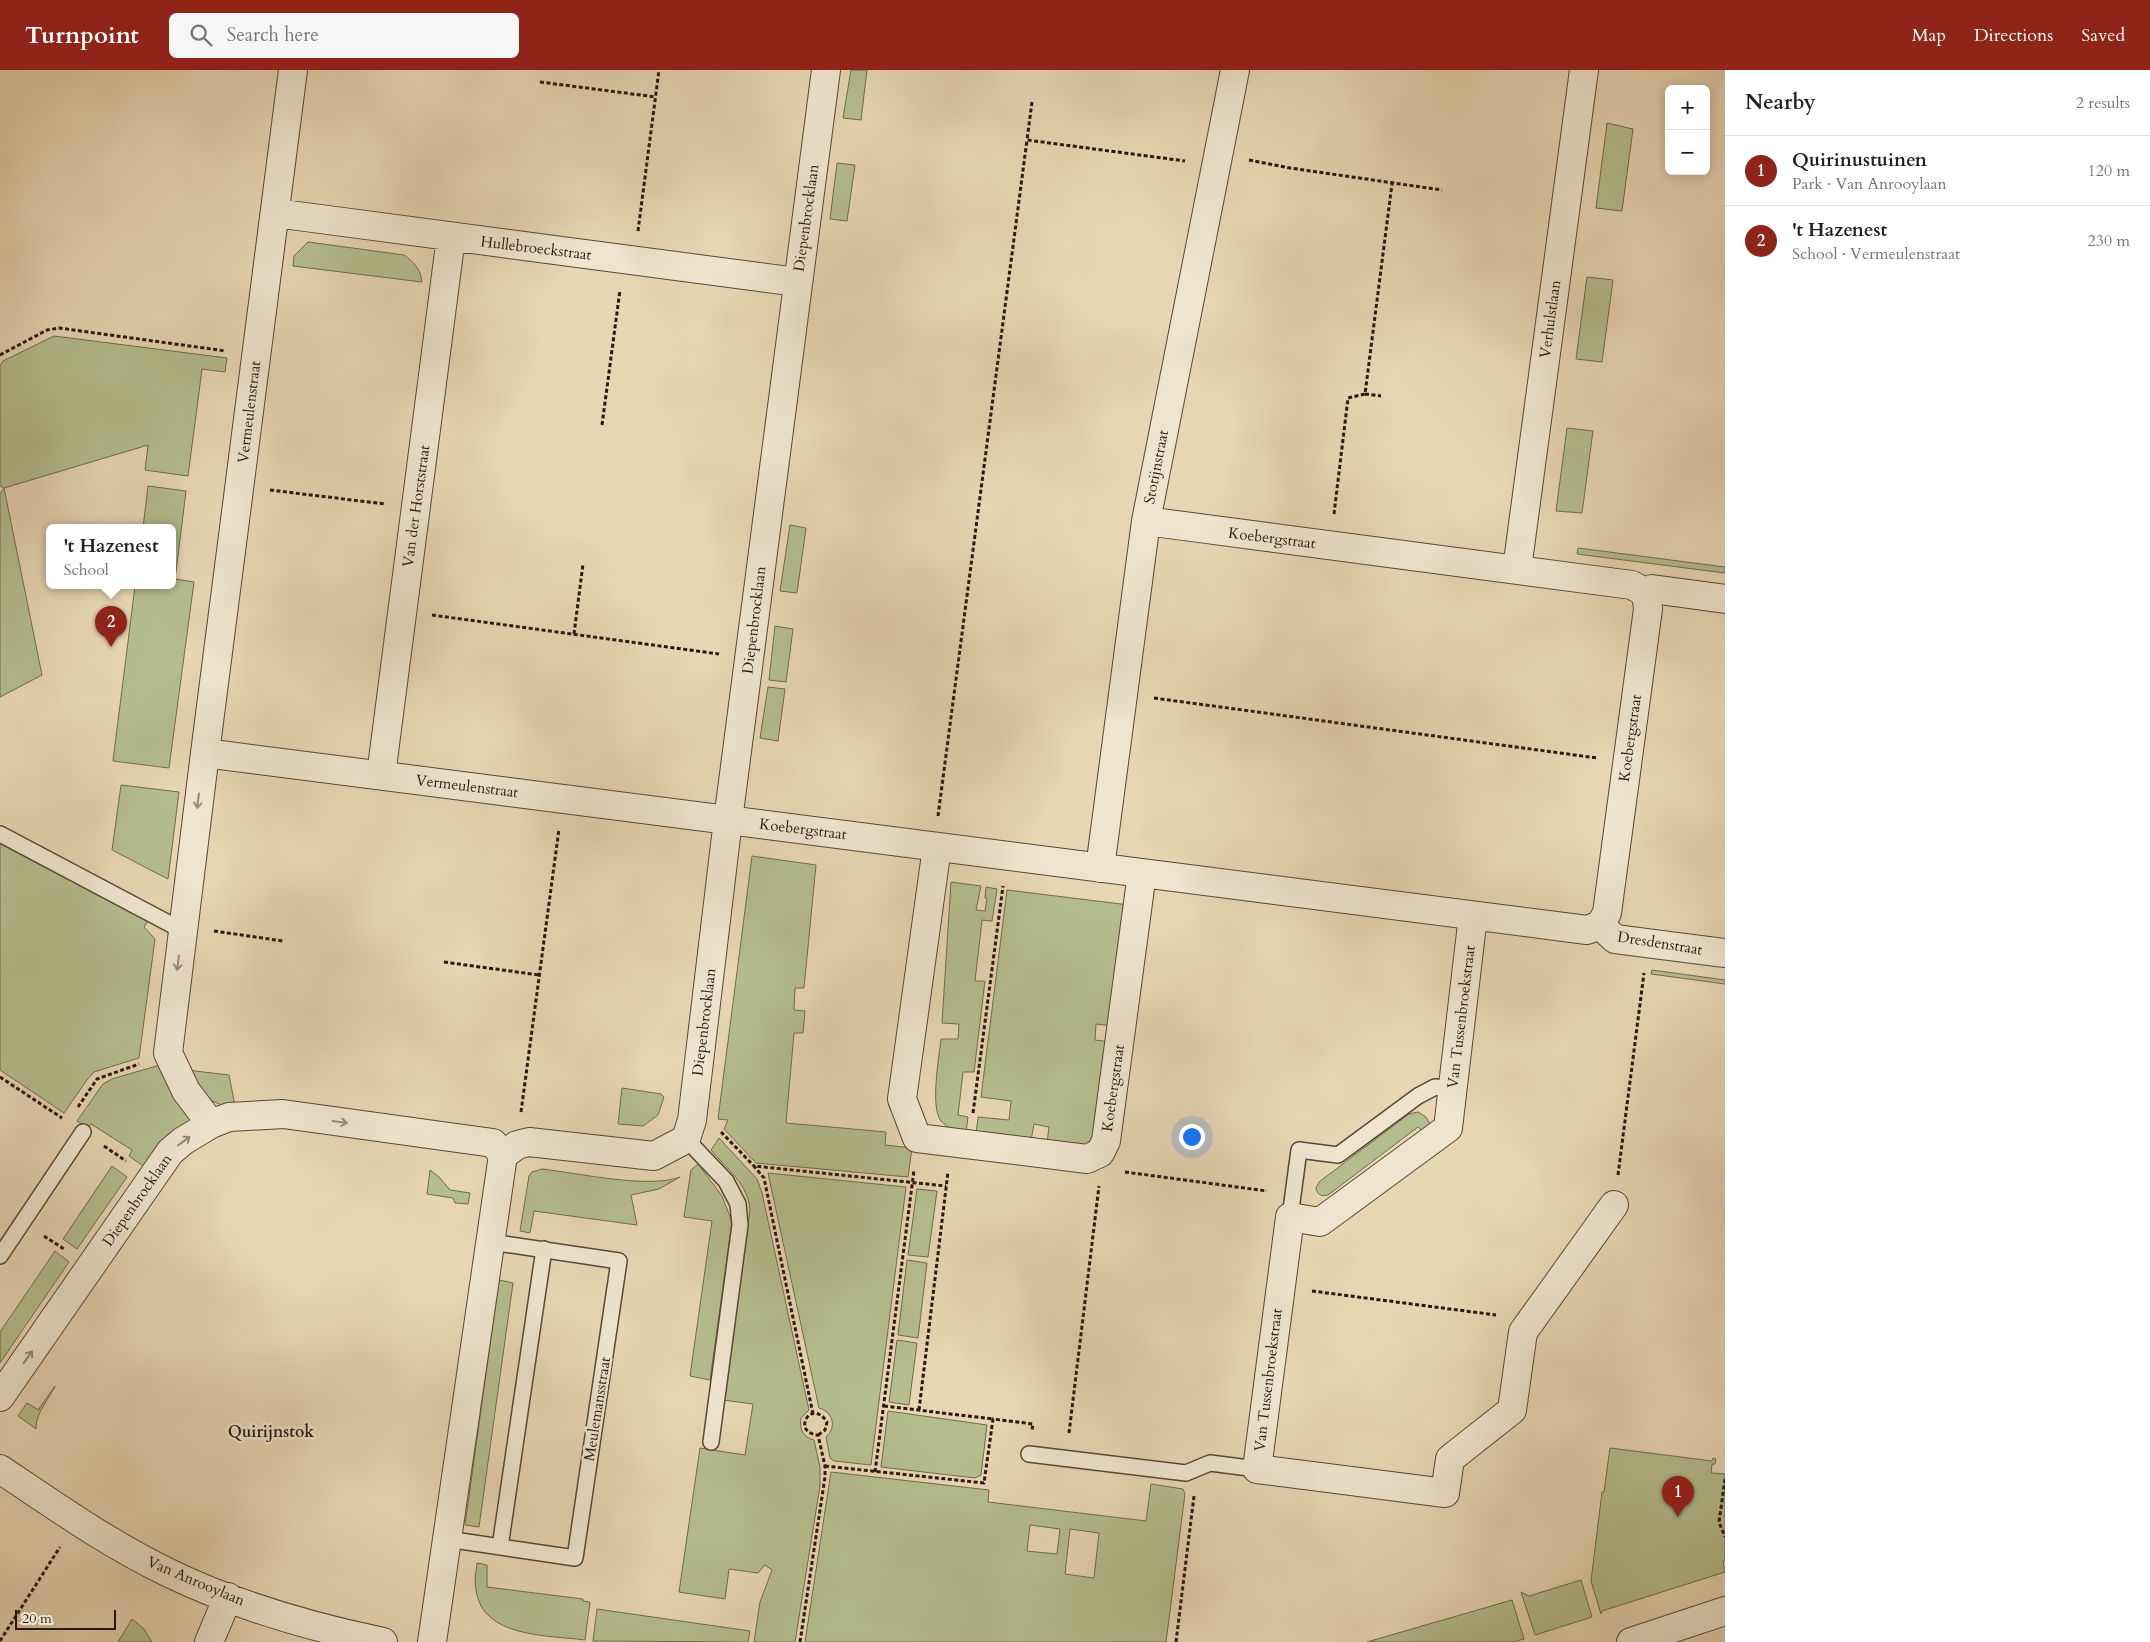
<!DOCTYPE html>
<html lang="en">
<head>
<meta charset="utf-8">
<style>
	:root { --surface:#fff; --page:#f6f6f6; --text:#202124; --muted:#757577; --line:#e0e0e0; --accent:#8f2418 }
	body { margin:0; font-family:Cardo,serif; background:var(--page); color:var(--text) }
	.controls { position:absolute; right:15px; top:15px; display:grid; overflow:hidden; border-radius:8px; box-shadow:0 2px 12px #0003 }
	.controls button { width:45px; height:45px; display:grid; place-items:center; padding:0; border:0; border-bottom:1px solid var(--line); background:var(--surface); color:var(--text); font:25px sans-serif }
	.scale { position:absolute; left:15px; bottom:12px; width:101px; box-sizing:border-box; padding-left:5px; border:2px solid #2b1710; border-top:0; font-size:14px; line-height:18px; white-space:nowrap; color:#2b1710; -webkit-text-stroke:4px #efe4ce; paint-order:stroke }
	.you { position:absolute; left:1191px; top:1066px; width:18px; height:18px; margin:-12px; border:4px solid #fff; border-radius:50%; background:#1a73e8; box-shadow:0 0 0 8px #1a73e833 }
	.badge { display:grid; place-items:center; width:32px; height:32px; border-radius:50%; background:var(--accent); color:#fff; font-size:16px; font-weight:700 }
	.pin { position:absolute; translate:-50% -41px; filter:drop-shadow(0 1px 2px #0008) }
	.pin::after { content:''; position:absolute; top:26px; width:18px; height:15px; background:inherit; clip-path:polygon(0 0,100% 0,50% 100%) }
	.popup { position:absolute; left:46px; top:454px; width:130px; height:65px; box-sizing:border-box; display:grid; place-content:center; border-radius:8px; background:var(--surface); filter:drop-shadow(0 1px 4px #0005); font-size:16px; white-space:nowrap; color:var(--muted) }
	.popup b { font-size:19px; color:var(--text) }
	.popup::after { content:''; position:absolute; left:50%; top:100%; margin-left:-10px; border:10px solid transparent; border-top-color:var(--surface) }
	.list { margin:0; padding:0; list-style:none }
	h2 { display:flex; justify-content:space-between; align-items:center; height:65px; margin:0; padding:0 20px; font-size:21px }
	h2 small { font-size:16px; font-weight:400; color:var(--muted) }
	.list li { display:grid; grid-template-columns:32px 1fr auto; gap:15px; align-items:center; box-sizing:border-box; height:70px; padding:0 20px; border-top:1px solid var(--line) }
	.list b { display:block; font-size:19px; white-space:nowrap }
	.list p { margin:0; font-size:16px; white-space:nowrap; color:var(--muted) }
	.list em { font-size:16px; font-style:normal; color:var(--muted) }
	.icon { flex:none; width:28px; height:28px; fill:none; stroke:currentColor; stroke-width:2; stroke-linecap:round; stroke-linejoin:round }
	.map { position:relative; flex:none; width:1725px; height:1572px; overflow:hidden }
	header { display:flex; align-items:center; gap:30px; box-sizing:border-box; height:70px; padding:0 25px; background:var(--accent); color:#fff }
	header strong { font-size:24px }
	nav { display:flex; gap:28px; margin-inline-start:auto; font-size:18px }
	.search { width:350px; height:45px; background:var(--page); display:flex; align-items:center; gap:12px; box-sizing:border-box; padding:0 18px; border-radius:8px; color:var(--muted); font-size:19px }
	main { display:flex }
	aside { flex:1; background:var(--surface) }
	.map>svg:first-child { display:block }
	.green { fill:#b4bd8e; stroke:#706a4f; fill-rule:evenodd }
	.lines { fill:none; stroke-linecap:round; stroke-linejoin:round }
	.lane-casing { stroke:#5a4639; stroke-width:18 }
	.street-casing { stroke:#5a4639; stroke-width:30 }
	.path { stroke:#2b1710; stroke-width:3; stroke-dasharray:4 2.5; stroke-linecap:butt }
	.lane { stroke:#efe4ce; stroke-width:15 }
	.street { stroke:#efe4ce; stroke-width:28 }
	.oneway { stroke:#978878 }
	.labels { text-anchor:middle; stroke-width:5; stroke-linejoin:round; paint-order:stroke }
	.street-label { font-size:15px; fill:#2b1710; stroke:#efe4ce }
	.neighbourhood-label { font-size:16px; font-weight:bold; fill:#2b1710; stroke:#efe4ce }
</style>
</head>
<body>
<header>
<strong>Turnpoint</strong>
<div class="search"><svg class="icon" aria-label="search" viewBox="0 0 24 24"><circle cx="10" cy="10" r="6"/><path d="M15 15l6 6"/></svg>Search here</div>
<nav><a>Map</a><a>Directions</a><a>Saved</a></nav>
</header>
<main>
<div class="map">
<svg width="1725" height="1572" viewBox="0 0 1725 1572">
	<rect width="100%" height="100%" fill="#e7d5b3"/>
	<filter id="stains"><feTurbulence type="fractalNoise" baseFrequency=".004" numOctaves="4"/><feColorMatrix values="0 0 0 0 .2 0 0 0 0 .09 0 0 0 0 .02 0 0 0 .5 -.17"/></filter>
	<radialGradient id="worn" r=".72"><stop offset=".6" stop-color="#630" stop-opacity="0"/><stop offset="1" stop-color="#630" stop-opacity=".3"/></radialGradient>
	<path class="green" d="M851 0H867L861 50 843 48Z
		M1607 53 1633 59 1622 141 1596 138Z
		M837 93 855 95 847 151 830 149Z
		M308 172 404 185C414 192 421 200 422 212L293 196 294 186Z
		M1587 207 1613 210 1602 292 1576 289Z
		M54 266 227 288 225 302 202 299 188 406 145 400 148 375 4 418 42 605 0 627V424L4 418 0 416V296L3 291Z
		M1567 358 1593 361 1582 443 1556 441Z
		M148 416 186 421 175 509 194 512 169 698 113 691 135 516H172V458H143Z
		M790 455 806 458 797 523 780 521Z
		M1578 478 1725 497V503L1577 484Z
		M775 556 793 559 786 612 769 610Z
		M768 617 785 619 778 671 760 668Z
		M121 715 179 722 168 809 112 780Z
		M0 772 149 850 144 857 155 869 139 988 94 1002 87 1010 64 1043 0 1000Z
		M752 786 816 795 804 918H795L794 940 805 941 803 963H794L786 1053 886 1062 885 1075 912 1078 908 1107 756 1093 724 1059 728 1050 718 1049Z
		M951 812 981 816 976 840 985 841 987 828H985L986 817 997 819 992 851 982 850 975 911H985L974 1002H963L958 1045 968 1047 966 1063C957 1061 948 1059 941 1051 930 1037 939 988 941 969H958L959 954 942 953Z
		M1007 820 1129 835 1113 956 1096 954 1095 970 1111 972C1108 994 1107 1064 1086 1074 1075 1079 1059 1074 1047 1073L1049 1057 1034 1054 1031 1071 976 1064 978 1047 1009 1050 1011 1031 981 1027Z
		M1652 900 1725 910V914L1651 904Z
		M160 995 196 1047 146 1098 129 1086 132 1080 91 1054 87 1058 77 1051 103 1014 112 1009Z
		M187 1000 229 1005 235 1036C206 1036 202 1021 187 1000Z
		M622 1018 661 1024 664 1027 658 1045 643 1056 618 1054Z
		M1418 1042 1426 1047 1431 1056 1423 1062 1418 1057 1328 1125C1322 1127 1317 1125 1316 1118L1319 1112 1409 1044Z
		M719 1068 757 1109 762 1123 809 1340 801 1348C799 1359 803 1367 814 1370L820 1397V1416L795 1572H754L760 1532 772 1500 765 1495 758 1503 729 1499 725 1529 679 1522 700 1378 745 1385 753 1334 723 1330 750 1140C749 1115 726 1098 711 1080Z
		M698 1094 722 1126 732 1152 710 1310 690 1306 712 1151 684 1147 691 1100Z
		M112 1096 127 1107 77 1179 63 1169Z
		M542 1099C578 1103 649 1119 680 1107L659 1119 631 1125 637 1155 534 1141 530 1163 520 1161 529 1106 532 1102Z
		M430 1100 440 1108 450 1120 470 1123 468 1134 455 1133 453 1128 427 1124Z
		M768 1103 906 1117 871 1395 834 1391 830 1388 826 1367C837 1357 833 1342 819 1338Z
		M917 1119 937 1121 928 1187 908 1185Z
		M55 1181 69 1192 0 1293V1262Z
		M907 1190 927 1193 918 1268 898 1265Z
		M499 1210 513 1213 479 1457 465 1455Z
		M897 1270 917 1273 909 1335 889 1332Z
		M55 1316C49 1330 36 1341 36 1359L18 1346 27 1333 39 1340 40 1337Z
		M888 1341 987 1355 981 1405 975 1408 881 1397Z
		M1610 1378 1712 1391 1713 1388 1716 1389 1715 1394H1712L1711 1403 1725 1404V1490L1723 1491 1725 1502 1602 1541 1601 1544 1591 1511 1602 1422H1604Z
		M831 1402 989 1420 988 1432 1146 1451 1151 1414 1183 1419 1185 1424 1166 1572H805ZM1030 1455 1060 1459 1057 1484 1027 1481ZM1070 1459 1099 1463 1094 1508 1065 1504Z
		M477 1493 487 1495V1517L583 1529V1531L590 1532 585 1570C548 1565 482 1568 476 1520 474 1511 476 1502 477 1493Z
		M1581 1510 1592 1547 1535 1565 1521 1522 1529 1526Z
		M1512 1530 1524 1569 1513 1572H1367Z
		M597 1539 750 1561 748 1572 593 1571Z
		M132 1549 144 1559 152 1572H118Z"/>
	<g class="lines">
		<g class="lane-casing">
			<path id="lane" d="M0 764 172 855 182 857
				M686 1069 726 1111 738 1134 740 1155 711 1372
				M1290 1147 1299 1080 1338 1085 1418 1026 1435 1017 1453 1019
				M0 1186 83 1062
				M1029 1384 1186 1403 1210 1393 1257 1399
				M447 1469 575 1488 619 1191 491 1172
				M500 1477 544 1179"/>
		</g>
		<g class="street-casing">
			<path id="street" d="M293 0 205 683 1587 860 1600 855 1607 843 1648 539 1646 523 1632 515 1146 451
				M275 143 797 212
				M1517 499 1584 0
				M1646 523 1652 519 1725 529
				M205 683 168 983 186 1021 211 1054
				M381 705 451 167
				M937 777 902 1029 917 1068 1087 1089 1100 1083 1106 1071 1142 803
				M1100 798 1146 451 1235 0
				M1473 846 1448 1058 1320 1152 1290 1147 1257 1399 1445 1423 1450 1389 1512 1340 1523 1262 1614 1135
				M1600 855 1615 869 1725 883
				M503 1085 517 1075 529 1072 654 1086 686 1069 692 1050 728 750 826 0
				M0 1327 170 1082 183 1071 211 1054 229 1047 283 1044 493 1073 503 1085
				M0 1399C55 1436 109 1474 169 1503 235 1535 311 1557 383 1572
				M209 1572 228 1527
				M432 1572 503 1085
				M1631 1572 1725 1541"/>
		</g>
		<path class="path" d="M540 12 656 27
			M1032 32 1027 70 1185 91
			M1249 90 1290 98 1442 120
			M638 161 659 0
			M0 285 47 260 59 258 226 281
			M1365 324 1381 326
			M602 355 620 220
			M270 420 385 434
			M1334 444 1348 328 1365 324 1392 114
			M432 545 719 584
			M574 564 583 494
			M1154 628 1597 688
			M938 746 1027 70
			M214 861 283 871
			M444 892 539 905
			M0 1007 62 1048
			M78 1037 97 1009 139 994
			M521 1042 559 759
			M973 1043 1003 816
			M721 1062 754 1096
			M104 1076 126 1091
			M1125 1102 1267 1121
			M1618 1105 1644 903
			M44 1166 64 1179
			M1312 1221 1496 1245
			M884 1336 993 1349
			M919 1340 948 1102
			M813 1344 764 1108 754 1096 946 1116
			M1069 1363 1099 1116
			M825 1396 984 1413 993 1349 1033 1354 1032 1360
			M875 1402 914 1100
			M1725 1409 1719 1452 1725 1467
			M0 1571 60 1477
			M800 1572 825 1407V1396L818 1365C791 1363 811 1327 827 1352L825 1360 818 1365
			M1176 1572 1194 1426"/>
		<use href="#lane" class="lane"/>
		<use href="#street" class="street"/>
	</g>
	<defs><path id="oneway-shaft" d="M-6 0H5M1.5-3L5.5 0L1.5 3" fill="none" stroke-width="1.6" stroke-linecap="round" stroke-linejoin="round" transform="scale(1.25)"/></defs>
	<g class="oneway">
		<use href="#oneway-shaft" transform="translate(198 731) rotate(97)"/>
		<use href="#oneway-shaft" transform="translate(178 893) rotate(97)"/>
		<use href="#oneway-shaft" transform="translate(340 1052) rotate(8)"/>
		<use href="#oneway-shaft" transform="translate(184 1071) rotate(-36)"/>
		<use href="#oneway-shaft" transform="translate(28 1287) rotate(-55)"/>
	</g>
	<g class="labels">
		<g class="street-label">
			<text transform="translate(806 148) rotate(-82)" y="5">Diepenbrocklaan</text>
			<text transform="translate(536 178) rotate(7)" y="5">Hullebroeckstraat</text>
			<text transform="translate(1550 249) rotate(-82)" y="5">Verhulstlaan</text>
			<text transform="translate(249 342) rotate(-83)" y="5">Vermeulenstraat</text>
			<text transform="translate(1156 397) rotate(-79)" y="5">Stotijnstraat</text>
			<text transform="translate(416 436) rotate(-82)" y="5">Van der Horststraat</text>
			<text transform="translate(1272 468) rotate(7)" y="5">Koebergstraat</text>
			<text transform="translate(754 550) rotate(-83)" y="5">Diepenbrocklaan</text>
			<text transform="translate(1630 668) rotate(-82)" y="5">Koebergstraat</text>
			<text transform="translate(467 716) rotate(7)" y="5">Vermeulenstraat</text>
			<text transform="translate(803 759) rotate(7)" y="5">Koebergstraat</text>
			<text transform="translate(1660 873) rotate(9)" y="5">Dresdenstraat</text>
			<text transform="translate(1461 947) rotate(-83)" y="5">Van Tussenbroekstraat</text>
			<text transform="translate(704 952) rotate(-83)" y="5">Diepenbrocklaan</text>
			<text transform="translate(1113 1018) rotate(-82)" y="5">Koebergstraat</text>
			<text transform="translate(137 1130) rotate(-55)" y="5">Diepenbrocklaan</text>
			<text transform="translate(1268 1310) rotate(-83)" y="5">Van Tussenbroekstraat</text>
			<text transform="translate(597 1339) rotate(-81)" y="5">Meulemansstraat</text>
			<text transform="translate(196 1511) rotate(23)" y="5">Van Anrooylaan</text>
		</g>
		<g class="neighbourhood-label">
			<text x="271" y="1367">Quirijnstok</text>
		</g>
	</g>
	<rect width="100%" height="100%" filter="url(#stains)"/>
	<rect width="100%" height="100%" fill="url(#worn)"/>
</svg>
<div class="controls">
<button>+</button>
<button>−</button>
</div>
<div class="scale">20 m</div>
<div class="you"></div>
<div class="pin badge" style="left:1678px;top:1447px">1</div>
<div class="pin badge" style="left:111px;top:577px">2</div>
<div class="popup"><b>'t Hazenest</b>School</div>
</div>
<aside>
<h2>Nearby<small>2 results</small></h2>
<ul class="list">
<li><span class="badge">1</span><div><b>Quirinustuinen</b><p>Park · Van Anrooylaan</p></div><em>120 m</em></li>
<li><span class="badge">2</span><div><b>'t Hazenest</b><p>School · Vermeulenstraat</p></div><em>230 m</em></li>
</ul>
</aside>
</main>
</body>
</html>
